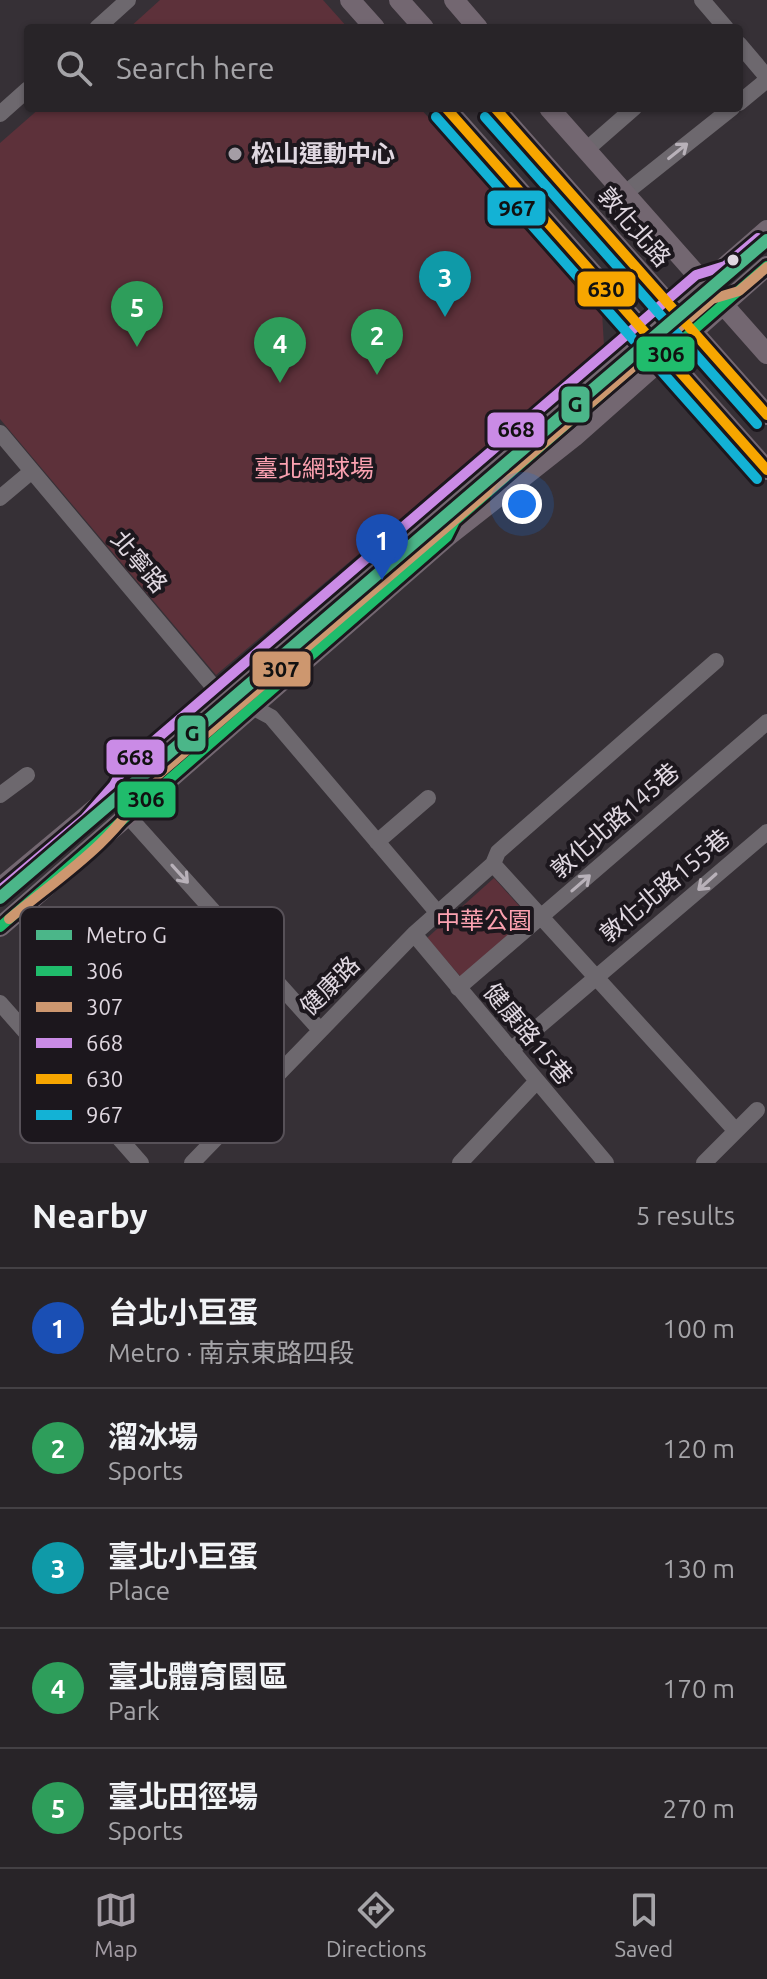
<!DOCTYPE html>
<html lang="en">
<head>
<meta charset="utf-8">
<style>
	:root { --surface:#282428; --page:#343034; --text:#f1f3f6; --muted:#a5a4a8; --line:#444145; --accent:#a49da5 }
	body { margin:0; font-family:Ubuntu,"Noto Sans TC",sans-serif; background:var(--page); color:var(--text) }
	.you { position:absolute; left:522px; top:504px; width:28px; height:28px; margin:-20px; border:6px solid #fff; border-radius:50%; background:#1a73e8; box-shadow:0 0 0 12px #1a73e833 }
	.badge { display:grid; place-items:center; width:52px; height:52px; border-radius:50%; background:var(--accent); color:#fff; font-size:26px; font-weight:700 }
	.pin { position:absolute; translate:-50% -66px; filter:drop-shadow(0 2px 4px #0008) }
	.pin::after { content:''; position:absolute; top:42px; width:28px; height:24px; background:inherit; clip-path:polygon(0 0,100% 0,50% 100%) }
	.list { margin:0; padding:0; list-style:none }
	h2 { display:flex; justify-content:space-between; align-items:center; height:104px; margin:0; padding:0 32px; font-size:34px }
	h2 small { font-size:26px; font-weight:400; color:var(--muted) }
	.list li { display:grid; grid-template-columns:52px 1fr auto; gap:24px; align-items:center; box-sizing:border-box; height:120px; padding:0 32px; border-top:2px solid var(--line) }
	.list b { display:block; font-size:30px; white-space:nowrap }
	.list p { margin:0; font-size:26px; white-space:nowrap; color:var(--muted) }
	.list em { font-size:26px; font-style:normal; color:var(--muted) }
	.icon { flex:none; width:44px; height:44px; fill:none; stroke:currentColor; stroke-width:2; stroke-linecap:round; stroke-linejoin:round }
	.map { position:relative; flex:none; width:767px; height:1163px; overflow:hidden }
	.search { position:absolute; background:var(--surface); box-shadow:0 2px 6px #0004; left:24px; right:24px; top:24px; height:88px; display:flex; align-items:center; gap:20px; box-sizing:border-box; padding:0 28px; border-radius:8px; color:var(--muted); font-size:30px }
	.sheet { height:704px; background:var(--surface) }
	nav { display:flex; justify-content:space-around; align-items:center; box-sizing:border-box; height:112px; border-top:2px solid var(--line); background:var(--surface); font-size:22px; color:var(--muted) }
	nav a { display:grid; justify-items:center; gap:4px }
	nav .on { color:var(--accent) }
	.map>svg:first-child { display:block }
	.green { fill:#5d313a }
	.lines { fill:none; stroke-linecap:round; stroke-linejoin:round }
	.minor { stroke:#6d686e; stroke-width:16 }
	.major { stroke:#736771; stroke-width:20 }
	.bus-1-casing { stroke:#1c171d; stroke-width:16 }
	.bus-2-casing { stroke:#1c171d; stroke-width:16 }
	.bus-3-casing { stroke:#1c171d; stroke-width:16 }
	.bus-4-casing { stroke:#1c171d; stroke-width:16 }
	.bus-5-casing { stroke:#1c171d; stroke-width:16 }
	.bus-1 { stroke:#20bc6c; stroke-width:10 }
	.bus-2 { stroke:#cd976f; stroke-width:10 }
	.bus-3 { stroke:#ca8be6; stroke-width:10 }
	.bus-4 { stroke:#f7a600; stroke-width:10 }
	.bus-5 { stroke:#13b2d5; stroke-width:10 }
	.metro-1-casing { stroke:#1c171d; stroke-width:18 }
	.metro-1 { stroke:#4bb689; stroke-width:12 }
	.oneway { stroke:#b8b1b9 }
	.poi-dot { fill:#a49da5; stroke:#1c171d; stroke-width:3 }
	.bus-dot { fill:#e0d8e1; stroke:#1c171d; stroke-width:3 }
	.labels { text-anchor:middle; stroke-width:8; stroke-linejoin:round; paint-order:stroke }
	.poi-label { font-size:24px; font-weight:bold; fill:#e0d8e1; stroke:#1c171d; text-anchor:start }
	.street-label { font-size:24px; fill:#e0d8e1; stroke:#1c171d }
	.park-label { font-size:24px; fill:#fba1b0; stroke:#1c171d }
	.key { fill:#1c171d; stroke:#575158; stroke-width:2 }
	.key-label { font-size:22px; fill:#e0d8e1 }
	.line-badge { stroke:#1c171d; stroke-width:3 }
	.pale-badge-label { font-size:22px; text-anchor:middle; font-weight:bold; fill:#111 }
</style>
</head>
<body>
<div class="map">
<svg width="767" height="1163" viewBox="0 0 767 1163">
	<rect width="100%" height="100%" fill="#363036"/>
	<path class="green" d="M160 0H323L348 28H129Z
		M40 108H420L602 312 604 346 216 675 0 419V143Z
		M494 878 529 917 461 977 427 938Z"/>
	<g class="lines">
		<path class="minor" d="M702 0 726 28
			M97 28 128 0
			M739 44 767 77
			M739 103 767 80
			M0 114 28 89
			M586 150 634 108
			M624 194 732 108
			M0 433 212 685 271 717 437 912
			M0 498 32 471
			M0 795 27 775
			M128 816 320 1030
			M377 842 428 798
			M493 864 735 1130
			M414 934 606 1163
			M458 988 767 722
			M0 1003 141 1163
			M511 1050 767 832
			M192 1163 414 934 493 864 498 852 716 661
			M460 1163 537 1081
			M704 1163 757 1110"/>
		<path class="major" d="M350 0 375 28
			M399 0 424 28
			M454 0 478 28
			M446 108 767 470
			M495 108 767 415
			M549 108 767 354
			M0 888 259 672 767 230
			M0 927 447 537 574 437 767 266"/>
		<g class="bus-1-casing">
			<path id="bus-1" d="M0 927 447 537 455 521 638 362 665 355 767 266"/>
		</g>
		<g class="bus-2-casing">
			<path id="bus-2" d="M9 919C55 880 116 842 144 787L712 299 739 291 767 267"/>
		</g>
		<g class="bus-3-casing">
			<path id="bus-3" d="M0 890 85 818 114 785 124 767 696 275 725 266 758 238"/>
		</g>
		<g class="bus-4-casing">
			<path id="bus-4" d="M446 108 767 470
				M495 108 767 415"/>
		</g>
		<g class="bus-5-casing">
			<path id="bus-5" d="M436 117 757 479
				M485 117 757 424"/>
		</g>
		<use href="#bus-1" class="bus-1"/>
		<use href="#bus-2" class="bus-2"/>
		<use href="#bus-3" class="bus-3"/>
		<use href="#bus-4" class="bus-4"/>
		<use href="#bus-5" class="bus-5"/>
		<g class="metro-1-casing">
			<path id="metro-1" d="M0 898 767 240"/>
		</g>
		<use href="#metro-1" class="metro-1"/>
	</g>
	<defs><path id="oneway-shaft" d="M-6 0H5M1.5-3L5.5 0L1.5 3" fill="none" stroke-width="1.6" stroke-linecap="round" stroke-linejoin="round" transform="scale(2)"/></defs>
	<g class="oneway">
		<use href="#oneway-shaft" transform="translate(678 151) rotate(-39)"/>
		<use href="#oneway-shaft" transform="translate(180 874) rotate(48)"/>
		<use href="#oneway-shaft" transform="translate(707 882) rotate(138)"/>
		<use href="#oneway-shaft" transform="translate(581 883) rotate(-41)"/>
	</g>
	<circle class="poi-dot" cx="235" cy="154" r="8"/>
	<circle class="bus-dot" cx="733" cy="260" r="7"/>
	<g class="labels">
		<g class="poi-label">
			<text x="251" y="162">松山運動中心</text>
		</g>
		<g class="street-label">
			<text transform="translate(634 227) rotate(49)" y="8">敦化北路</text>
			<text transform="translate(139 562) rotate(50)" y="8">北寧路</text>
			<text transform="translate(615 821) rotate(-41)" y="8">敦化北路145巷</text>
			<text transform="translate(665 886) rotate(-40)" y="8">敦化北路155巷</text>
			<text transform="translate(330 986) rotate(-45)" y="8">健康路</text>
			<text transform="translate(528 1034) rotate(50)" y="8">健康路15巷</text>
		</g>
		<g class="park-label">
			<text x="314" y="477">臺北網球場</text>
			<text x="484" y="929">中華公園</text>
		</g>
	</g>
	<rect x="20" y="907" width="264" height="236" rx="12" class="key"/>
	<rect x="36" y="930" width="36" height="10" fill="#4bb689"/>
	<rect x="36" y="966" width="36" height="10" fill="#20bc6c"/>
	<rect x="36" y="1002" width="36" height="10" fill="#cd976f"/>
	<rect x="36" y="1038" width="36" height="10" fill="#ca8be6"/>
	<rect x="36" y="1074" width="36" height="10" fill="#f7a600"/>
	<rect x="36" y="1110" width="36" height="10" fill="#13b2d5"/>
	<g class="key-label">
		<text x="86" y="943">Metro G</text>
		<text x="86" y="979">306</text>
		<text x="86" y="1015">307</text>
		<text x="86" y="1051">668</text>
		<text x="86" y="1087">630</text>
		<text x="86" y="1123">967</text>
	</g>
	<g class="line-badge">
		<rect x="486" y="189" width="61" height="38" rx="8" fill="#13b2d5"/>
		<rect x="576" y="270" width="61" height="38" rx="8" fill="#f7a600"/>
		<rect x="635" y="335" width="61" height="38" rx="8" fill="#20bc6c"/>
		<rect x="560" y="385" width="31" height="39" rx="8" fill="#4bb689"/>
		<rect x="486" y="411" width="60" height="38" rx="8" fill="#ca8be6"/>
		<rect x="251" y="650" width="61" height="38" rx="8" fill="#cd976f"/>
		<rect x="176" y="714" width="31" height="39" rx="8" fill="#4bb689"/>
		<rect x="105" y="738" width="61" height="38" rx="8" fill="#ca8be6"/>
		<rect x="116" y="780" width="61" height="39" rx="8" fill="#20bc6c"/>
	</g>
	<g class="pale-badge-label">
		<text x="517" y="216">967</text>
		<text x="606" y="297">630</text>
		<text x="666" y="362">306</text>
		<text x="575" y="412">G</text>
		<text x="516" y="437">668</text>
		<text x="281" y="677">307</text>
		<text x="192" y="741">G</text>
		<text x="135" y="765">668</text>
		<text x="146" y="807">306</text>
	</g>
</svg>
<div class="you"></div>
<div class="pin badge" style="left:382px;top:580px;background:#1a4fb4">1</div>
<div class="pin badge" style="left:377px;top:375px;background:#2e9e5b">2</div>
<div class="pin badge" style="left:445px;top:317px;background:#0f9aa8">3</div>
<div class="pin badge" style="left:280px;top:383px;background:#2e9e5b">4</div>
<div class="pin badge" style="left:137px;top:347px;background:#2e9e5b">5</div>
<div class="search"><svg class="icon" aria-label="search" viewBox="0 0 24 24"><circle cx="10" cy="10" r="6"/><path d="M15 15l6 6"/></svg>Search here</div>
</div>
<section class="sheet">
<h2>Nearby<small>5 results</small></h2>
<ul class="list">
<li><span class="badge" style="background:#1a4fb4">1</span><div><b>台北小巨蛋</b><p>Metro · 南京東路四段</p></div><em>100 m</em></li>
<li><span class="badge" style="background:#2e9e5b">2</span><div><b>溜冰場</b><p>Sports</p></div><em>120 m</em></li>
<li><span class="badge" style="background:#0f9aa8">3</span><div><b>臺北小巨蛋</b><p>Place</p></div><em>130 m</em></li>
<li><span class="badge" style="background:#2e9e5b">4</span><div><b>臺北體育園區</b><p>Park</p></div><em>170 m</em></li>
<li><span class="badge" style="background:#2e9e5b">5</span><div><b>臺北田徑場</b><p>Sports</p></div><em>270 m</em></li>
</ul>
</section>
<nav>
<a class="on"><svg class="icon" aria-label="map" viewBox="0 0 24 24"><path d="M3 6l6-2 6 2 6-2v14l-6 2-6-2-6 2zM9 4v14M15 6v14"/></svg>Map</a>
<a><svg class="icon" aria-label="directions" viewBox="0 0 24 24"><path d="M12 3l9 9-9 9-9-9zM9 14v-3h6M13 9l2 2-2 2"/></svg>Directions</a>
<a><svg class="icon" aria-label="saved" viewBox="0 0 24 24"><path d="M7 4h10v16l-5-4-5 4z"/></svg>Saved</a>
</nav>
</body>
</html>
